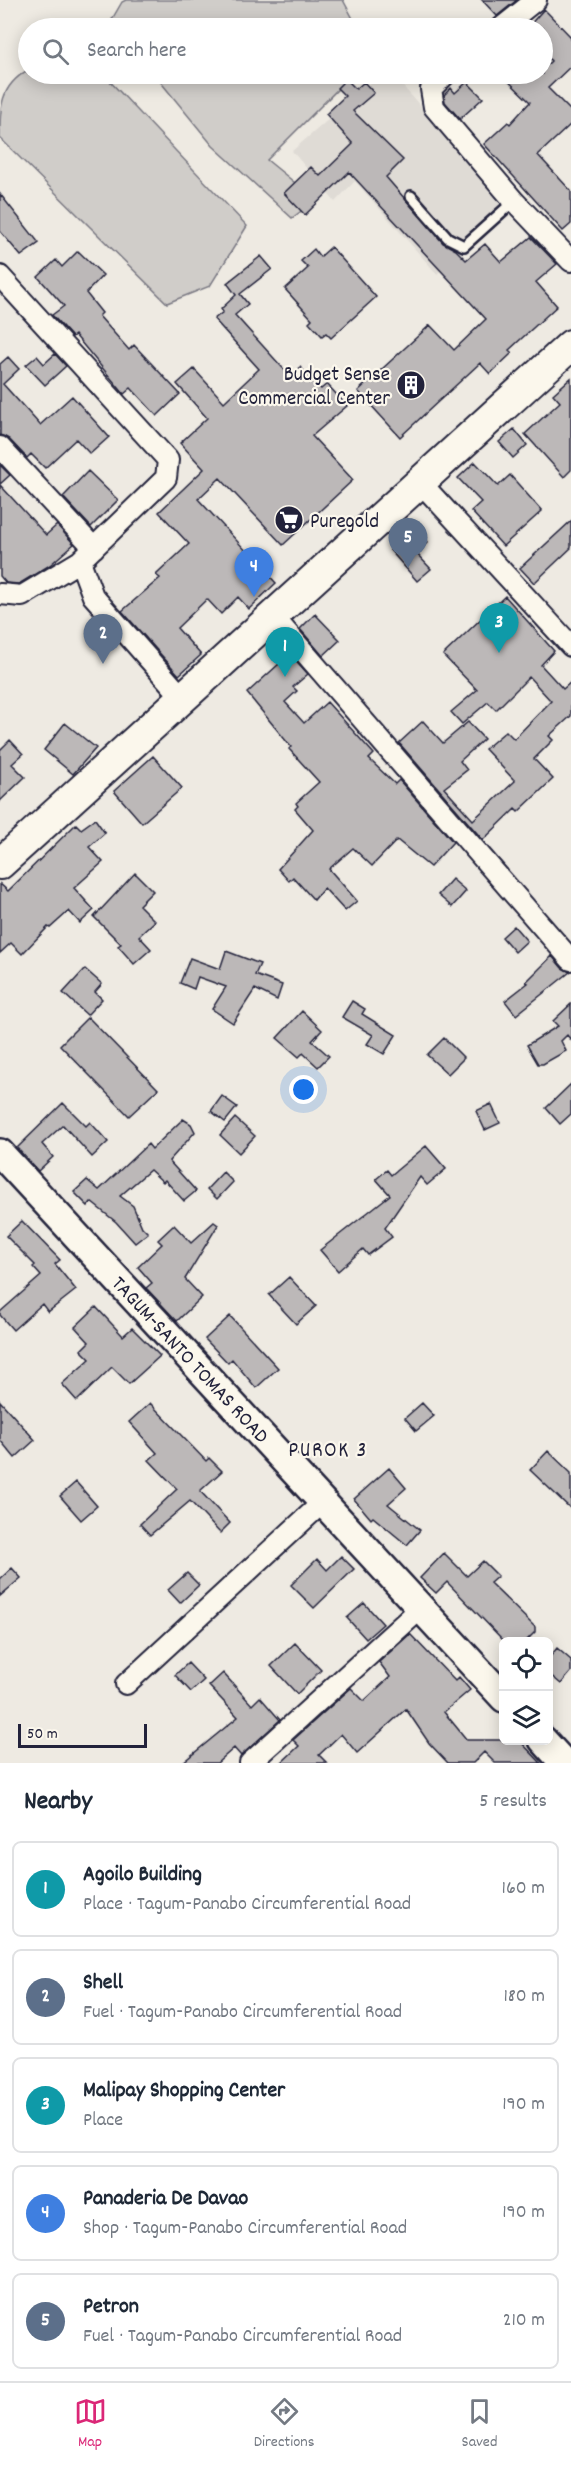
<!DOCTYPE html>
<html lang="en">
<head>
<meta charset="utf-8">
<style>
	:root { --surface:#fff; --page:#f6f6f7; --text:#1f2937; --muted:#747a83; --line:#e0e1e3; --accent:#db2777 }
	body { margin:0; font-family:Dekko,sans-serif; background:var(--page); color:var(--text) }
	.controls { position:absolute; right:18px; bottom:18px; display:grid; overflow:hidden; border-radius:9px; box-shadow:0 3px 15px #0003 }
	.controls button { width:54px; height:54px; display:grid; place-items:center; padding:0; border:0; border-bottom:2px solid var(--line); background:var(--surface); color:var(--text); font:30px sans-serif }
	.scale { position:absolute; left:18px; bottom:15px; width:129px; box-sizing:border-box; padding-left:6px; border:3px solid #22223b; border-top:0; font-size:16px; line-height:21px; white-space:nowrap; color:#22223b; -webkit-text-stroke:4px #fbf7ec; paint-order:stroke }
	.you { position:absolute; left:304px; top:1090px; width:21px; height:21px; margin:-15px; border:4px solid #fff; border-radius:50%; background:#1a73e8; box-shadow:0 0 0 9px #1a73e833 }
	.badge { display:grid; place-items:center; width:39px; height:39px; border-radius:50%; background:var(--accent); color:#fff; font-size:20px; font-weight:700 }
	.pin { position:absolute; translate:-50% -50px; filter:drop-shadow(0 2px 3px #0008) }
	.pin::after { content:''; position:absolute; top:32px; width:21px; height:18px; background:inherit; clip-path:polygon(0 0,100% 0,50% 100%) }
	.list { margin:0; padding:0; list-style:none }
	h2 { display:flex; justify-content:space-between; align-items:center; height:78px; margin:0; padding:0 24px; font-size:26px }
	h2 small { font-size:20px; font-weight:400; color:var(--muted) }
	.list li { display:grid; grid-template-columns:39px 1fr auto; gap:18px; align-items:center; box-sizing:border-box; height:96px; margin:0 12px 12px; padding:0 12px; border:2px solid var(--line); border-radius:9px }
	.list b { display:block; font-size:22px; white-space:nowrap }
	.list p { margin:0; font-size:20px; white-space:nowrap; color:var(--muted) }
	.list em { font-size:20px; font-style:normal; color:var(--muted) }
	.icon { flex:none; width:33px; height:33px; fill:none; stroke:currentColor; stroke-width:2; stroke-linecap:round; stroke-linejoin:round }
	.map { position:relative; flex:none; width:571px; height:1763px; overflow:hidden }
	.search { position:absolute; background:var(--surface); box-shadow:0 3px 15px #0003; left:18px; right:18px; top:18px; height:66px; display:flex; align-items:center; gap:15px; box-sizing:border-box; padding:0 21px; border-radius:33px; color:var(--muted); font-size:22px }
	.sheet { height:618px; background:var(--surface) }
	nav { display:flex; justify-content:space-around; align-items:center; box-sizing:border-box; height:84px; border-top:2px solid var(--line); background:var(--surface); font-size:16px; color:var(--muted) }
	nav a { display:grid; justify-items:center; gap:3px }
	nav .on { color:var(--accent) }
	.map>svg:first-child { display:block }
	.built { fill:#dfdbd5 }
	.green { fill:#d0cdc9; stroke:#797882; stroke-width:1.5 }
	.building { fill:#bcb8b8; stroke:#22223b; stroke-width:1.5 }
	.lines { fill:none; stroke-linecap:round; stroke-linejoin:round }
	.lane-casing { stroke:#22223b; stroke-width:14 }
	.street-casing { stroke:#22223b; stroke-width:24 }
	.secondary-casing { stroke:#22223b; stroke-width:32 }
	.primary-casing { stroke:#22223b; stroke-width:34 }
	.lane { stroke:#fbf7ec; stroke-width:9 }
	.street { stroke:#fbf7ec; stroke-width:20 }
	.secondary { stroke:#fbf7ec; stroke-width:27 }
	.primary { stroke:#fbf7ec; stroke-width:30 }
	.labels { text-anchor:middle; stroke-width:4.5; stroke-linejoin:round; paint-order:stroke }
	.poi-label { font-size:21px; fill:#22223b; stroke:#fbf7ec; text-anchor:end }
	.street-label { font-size:21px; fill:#22223b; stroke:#fbf7ec }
	.neighbourhood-label { font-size:22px; letter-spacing:1.5px; fill:#22223b; stroke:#fbf7ec }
</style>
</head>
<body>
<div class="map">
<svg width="571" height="1763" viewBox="0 0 571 1763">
	<rect width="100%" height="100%" fill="#eeeae2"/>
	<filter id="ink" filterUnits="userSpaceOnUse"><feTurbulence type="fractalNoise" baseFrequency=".0167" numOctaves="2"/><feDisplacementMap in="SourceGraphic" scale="12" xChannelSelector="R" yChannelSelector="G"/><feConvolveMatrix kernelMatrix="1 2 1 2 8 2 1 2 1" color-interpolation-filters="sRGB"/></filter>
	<g filter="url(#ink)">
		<path class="built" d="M381 74H392L510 207 437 274 355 181 335 202 292 151Z"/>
		<path class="green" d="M126 0H343L358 28H107L122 2Z
			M28 70V74H103L247 226 210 286 167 303 0 138C0 107 0 86 28 70Z
			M154 74H370L343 84 267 160 316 200 292 218 213 146Z"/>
		<path class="building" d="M482 0H517L497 16Z
			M544 9 571 37V66L548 88 571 111V124L538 155 571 191V224L563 231 484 144 508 122 510 124 530 102 501 74H543V69L551 61 543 51V28H527Z
			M346 79 356 89 364 82 374 93 353 111 403 160 386 177 443 243 456 250 466 260 485 244 501 262 531 237 557 264 536 282 557 306 509 350 512 353 490 374 480 363 400 437 358 391 430 325 454 350 486 319 349 172 305 215 284 193 311 167 320 176 353 144 326 114 345 96 337 88Z
			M467 82 483 98 460 119 445 102 444 95 451 88 455 93Z
			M0 194 39 243 21 256 0 231Z
			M331 247 376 297 331 338 326 333 322 336 309 322 312 319 285 289 308 268 301 261 314 249 320 257Z
			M78 251 103 275 86 293 102 313 99 316 129 350 134 345 180 394 157 416 131 388 124 394 75 335 72 337 52 315 64 306 38 277 56 260 62 267Z
			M261 256 272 269 240 294 248 304 235 315 290 376 300 367 321 389 327 384 347 406 312 436 353 480 283 545 220 478 198 499 276 583 249 609 238 597 221 614 207 599 177 628 201 655 179 675 122 611 160 578 156 575 189 544 159 512 204 469 180 443 207 418 177 384 194 369 224 402 259 369 214 319 223 312 221 309 236 295 227 283Z
			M55 354 66 366 45 385 26 365 37 356 44 364Z
			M8 357 19 369 3 384 40 425 72 396 109 437 90 454 76 439 45 468 31 454 27 458 9 439 0 435V364Z
			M571 378V470L564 477 525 434 560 402 553 394Z
			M514 429 527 445 513 458 499 442Z
			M475 462 498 486 510 475 542 511 503 546 471 511 481 502 458 478Z
			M0 465 10 475 0 484Z
			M88 471 118 500 91 527 63 497Z
			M0 485 46 535 57 525 74 544 50 565 19 584 6 583 0 576Z
			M571 521V548L534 583 520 568Z
			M416 528 428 542 416 553 431 569 417 581 390 550Z
			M505 596 554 651 541 665 563 689 571 682V716L549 736 553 740 534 759 553 779 518 812 515 809 483 840 399 743 423 721 443 743 468 722 484 739 460 761 467 770 444 788 473 820 515 781 485 749 506 731 514 739 551 701 529 677 496 710 488 702 462 724 451 712 477 690 443 655Z
			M315 614 340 640 323 656 300 629Z
			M290 654 308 674 293 687 297 691 285 702 304 723 327 702 374 754 369 759 395 784 399 780 453 842 430 867 397 840 372 866 353 848 329 869 357 901 345 911 324 888 314 900 293 877 289 881 278 869 313 830 295 809 298 806 296 803 319 782 289 749 291 747 247 693Z
			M65 723 96 748 73 774 44 750Z
			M10 740 23 754 12 764 25 777 0 801V750Z
			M153 756 182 788 142 823 114 791Z
			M95 819 105 833 89 847 103 862 74 888 94 910 80 923 69 911 50 928 48 927 22 954 11 943 0 953V884L8 891 76 824 81 829Z
			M135 873 153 891 139 905 155 921 139 936 151 949 134 964 118 946 121 944 94 917Z
			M452 879 466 891 452 907 438 895Z
			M514 926 527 941 515 952 502 937Z
			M226 951 260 964 255 975 282 985 277 1000 255 989 233 1023 212 1009 226 987 198 977 194 989 180 983 190 958 220 969Z
			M552 956 562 968 570 972 516 1015 505 1001 528 983 526 982Z
			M85 969 102 984 95 992 102 999 87 1015 63 993Z
			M352 1001 365 1009 362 1014 396 1035 384 1054 367 1044 373 1035 342 1017Z
			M571 1004V1040L567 1035 561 1041 566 1051 543 1064H538L527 1045 558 1026 553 1021Z
			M302 1011 322 1030 312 1041 329 1056 318 1067 303 1053 299 1057 277 1038Z
			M88 1017 158 1089 129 1116 60 1045Z
			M444 1038 464 1058 448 1074 427 1055Z
			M571 1084V1114L560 1124 546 1108Z
			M222 1096 237 1107 225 1122 211 1111Z
			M63 1103 86 1126 90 1122 108 1142 92 1157 63 1125 42 1144 53 1157 38 1171 17 1148Z
			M491 1104 500 1123 485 1130 476 1111Z
			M235 1118 255 1136 239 1153 220 1135Z
			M183 1119 191 1124 195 1132 169 1161 196 1191 184 1201 165 1180 163 1182 150 1170 120 1196 133 1206 142 1227 148 1233 135 1243 116 1222 91 1202 88 1206 74 1192 87 1180 99 1190 148 1144 152 1149Z
			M426 1146 446 1169 427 1185 420 1177 385 1228 392 1237 368 1255 363 1249 338 1271 320 1250 390 1195 376 1179 387 1170 391 1175Z
			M223 1172 233 1182 217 1199 207 1189Z
			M22 1221 60 1260 55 1264 76 1290 48 1312 42 1304 13 1330 0 1315V1312L41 1276 33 1267 35 1265 6 1236Z
			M214 1222 218 1225 185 1279 202 1297 177 1321 146 1288 152 1283 138 1267 162 1244 158 1240 174 1225 191 1243Z
			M289 1277 316 1306 296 1324 269 1295Z
			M96 1307 123 1336 132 1328 160 1356 129 1384 112 1367 77 1401 62 1384 90 1359 81 1350 89 1342 75 1327Z
			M230 1316 278 1368 256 1388 232 1359 228 1363 205 1339Z
			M0 1401 35 1440 15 1458 0 1440Z
			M150 1403 206 1461 209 1458 222 1471 200 1491 230 1523 220 1533 190 1501 150 1535 140 1524 177 1489 149 1460 157 1453 129 1422Z
			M422 1403 434 1416 416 1431 405 1418Z
			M548 1451 571 1473V1509L530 1470Z
			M389 1468 406 1488 388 1504 420 1530 407 1545 373 1517 371 1519 354 1499Z
			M76 1482 97 1506 81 1520 60 1496Z
			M444 1553 467 1576 483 1561 498 1576 490 1583 535 1627V1632L526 1641H504L447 1582 436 1593 420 1578Z
			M341 1556 354 1569 314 1608 291 1585 317 1559 327 1570Z
			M12 1568 21 1578 0 1596V1579Z
			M187 1573 199 1585 180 1603 168 1590Z
			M364 1603 383 1624 366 1639 347 1618Z
			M410 1634 455 1681 459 1677 470 1690 444 1712 467 1740H519L541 1763H495L484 1752 473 1763H448L429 1743 406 1709 357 1753 341 1734 319 1755 327 1763H281L299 1746 293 1740 351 1688 364 1701 390 1677 379 1662Z
			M295 1643 321 1670 297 1694 271 1666Z
			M557 1648 571 1660V1672L561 1684 549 1674V1658Z
			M188 1663 204 1680 191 1692 175 1675Z
			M223 1673 252 1705 260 1697 280 1720 241 1756 234 1748 217 1763H182L238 1717 209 1686Z"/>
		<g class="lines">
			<g class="lane-casing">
				<path id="lane" d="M411 196 448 238 464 246 514 201"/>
			</g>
			<g class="street-casing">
				<path id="street" d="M501 28 536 0
					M446 74 431 89 434 107 514 201 571 261
					M0 276 168 460 166 478 80 561 93 596 183 698
					M0 447 94 548
					M420 482 571 646
					M0 594 22 596 80 561
					M272 615 571 960
					M126 1684 323 1502
					M250 1763 421 1608"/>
			</g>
			<g class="secondary-casing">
				<path id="secondary" d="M0 1153 504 1698
					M543 1740 564 1763"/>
			</g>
			<g class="primary-casing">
				<path id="primary" d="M0 864 571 345"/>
			</g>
			<use href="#lane" class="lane"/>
			<use href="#street" class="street"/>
			<use href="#secondary" class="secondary"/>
			<use href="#primary" class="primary"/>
		</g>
	</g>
	<defs>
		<g id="building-disc" transform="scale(1.5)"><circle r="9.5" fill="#22223b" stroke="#fbf7ec"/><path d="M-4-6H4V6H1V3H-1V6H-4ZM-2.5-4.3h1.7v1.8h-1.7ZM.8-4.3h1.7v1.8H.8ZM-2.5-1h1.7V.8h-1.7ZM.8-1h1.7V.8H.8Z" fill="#fff"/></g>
		<g id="supermarket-disc" transform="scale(1.5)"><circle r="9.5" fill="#22223b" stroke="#fbf7ec"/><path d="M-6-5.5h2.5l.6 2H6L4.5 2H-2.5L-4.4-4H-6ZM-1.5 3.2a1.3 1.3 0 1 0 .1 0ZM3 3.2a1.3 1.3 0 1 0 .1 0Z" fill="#fff"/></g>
	</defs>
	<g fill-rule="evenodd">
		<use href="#building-disc" x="411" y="385"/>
		<use href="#supermarket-disc" x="289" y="520"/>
	</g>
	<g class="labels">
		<g class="poi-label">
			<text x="390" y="380">Budget Sense<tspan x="390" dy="24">Commercial Center</tspan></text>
			<text x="310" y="527" text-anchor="start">Puregold</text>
		</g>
		<g class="street-label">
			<text transform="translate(191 1359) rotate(47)" y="7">TAGUM-SANTO TOMAS ROAD</text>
		</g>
		<g class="neighbourhood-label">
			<text x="328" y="1456">PUROK 3</text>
		</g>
	</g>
</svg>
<div class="controls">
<button><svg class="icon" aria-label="locate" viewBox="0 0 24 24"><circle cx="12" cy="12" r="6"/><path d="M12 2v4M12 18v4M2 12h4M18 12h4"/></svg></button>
<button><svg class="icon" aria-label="layers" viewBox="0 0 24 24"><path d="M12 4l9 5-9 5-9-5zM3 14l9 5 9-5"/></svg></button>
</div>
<div class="scale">50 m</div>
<div class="you"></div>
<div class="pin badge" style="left:285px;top:677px;background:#0f9aa8">1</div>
<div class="pin badge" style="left:103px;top:664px;background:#5c6f8a">2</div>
<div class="pin badge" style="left:499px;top:653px;background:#0f9aa8">3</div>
<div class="pin badge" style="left:254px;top:597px;background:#3f7fe0">4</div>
<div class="pin badge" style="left:408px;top:568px;background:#5c6f8a">5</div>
<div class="search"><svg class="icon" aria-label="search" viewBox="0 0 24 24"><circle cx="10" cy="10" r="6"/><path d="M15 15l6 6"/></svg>Search here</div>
</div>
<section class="sheet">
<h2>Nearby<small>5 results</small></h2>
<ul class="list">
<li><span class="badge" style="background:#0f9aa8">1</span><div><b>Agoilo Building</b><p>Place · Tagum-Panabo Circumferential Road</p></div><em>160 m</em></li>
<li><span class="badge" style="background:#5c6f8a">2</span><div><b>Shell</b><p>Fuel · Tagum-Panabo Circumferential Road</p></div><em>180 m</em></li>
<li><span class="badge" style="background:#0f9aa8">3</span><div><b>Malipay Shopping Center</b><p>Place</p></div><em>190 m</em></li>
<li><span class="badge" style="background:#3f7fe0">4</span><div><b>Panaderia De Davao</b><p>Shop · Tagum-Panabo Circumferential Road</p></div><em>190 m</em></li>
<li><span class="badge" style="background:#5c6f8a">5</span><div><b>Petron</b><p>Fuel · Tagum-Panabo Circumferential Road</p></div><em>210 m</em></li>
</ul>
</section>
<nav>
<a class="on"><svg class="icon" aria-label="map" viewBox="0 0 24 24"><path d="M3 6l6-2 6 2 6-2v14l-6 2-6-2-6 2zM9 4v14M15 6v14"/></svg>Map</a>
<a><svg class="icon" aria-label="directions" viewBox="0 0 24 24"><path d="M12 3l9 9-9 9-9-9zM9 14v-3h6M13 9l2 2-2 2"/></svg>Directions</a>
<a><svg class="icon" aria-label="saved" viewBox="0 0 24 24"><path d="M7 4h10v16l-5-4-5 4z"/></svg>Saved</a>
</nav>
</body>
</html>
